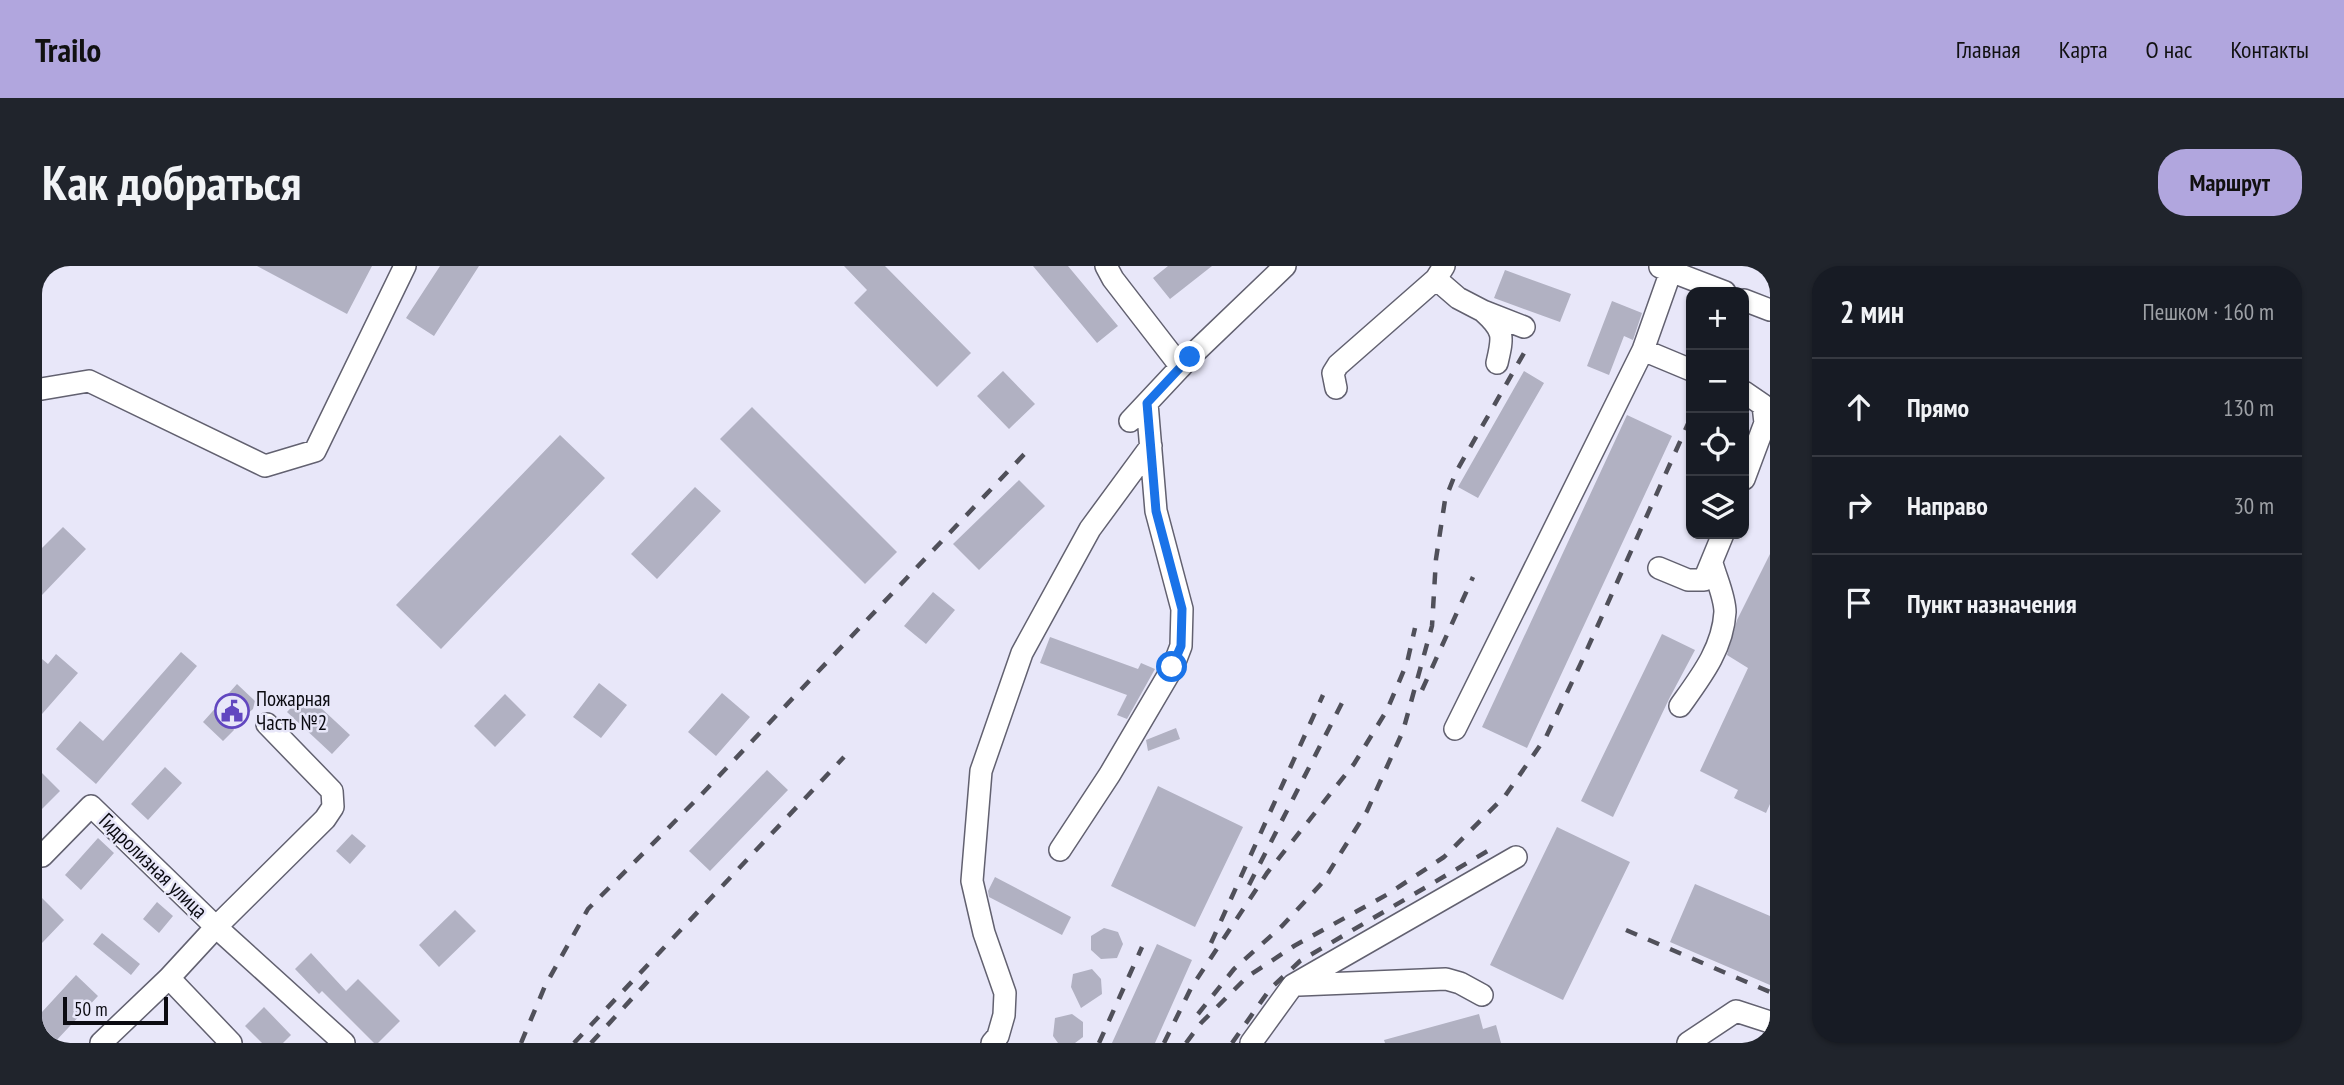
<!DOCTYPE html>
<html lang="ru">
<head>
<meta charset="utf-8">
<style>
	:root { --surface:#171b24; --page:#20242c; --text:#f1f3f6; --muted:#9ea1a6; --line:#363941; --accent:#b1a6de }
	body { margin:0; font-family:"PT Sans Narrow",sans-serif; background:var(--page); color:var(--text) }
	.controls { position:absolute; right:21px; top:21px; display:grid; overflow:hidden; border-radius:14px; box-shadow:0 2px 5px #0004 }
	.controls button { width:63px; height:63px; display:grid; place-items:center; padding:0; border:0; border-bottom:2px solid var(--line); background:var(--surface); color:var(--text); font:35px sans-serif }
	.scale { position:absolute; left:21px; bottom:18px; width:105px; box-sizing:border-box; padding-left:7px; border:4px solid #0b0b11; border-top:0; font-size:19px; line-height:24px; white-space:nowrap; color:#0b0b11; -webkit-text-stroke:5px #e8e7f9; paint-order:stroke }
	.stop { position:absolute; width:21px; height:21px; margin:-16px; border:5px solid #1a73e8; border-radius:50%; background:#fff }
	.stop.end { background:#1a73e8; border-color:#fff; box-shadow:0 2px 7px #0008 }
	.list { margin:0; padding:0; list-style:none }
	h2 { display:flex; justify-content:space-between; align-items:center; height:91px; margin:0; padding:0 28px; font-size:30px }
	h2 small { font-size:23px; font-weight:400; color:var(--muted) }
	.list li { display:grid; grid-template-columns:46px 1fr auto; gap:21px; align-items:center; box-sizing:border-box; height:98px; padding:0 28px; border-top:2px solid var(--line) }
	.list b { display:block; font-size:26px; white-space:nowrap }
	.list em { font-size:23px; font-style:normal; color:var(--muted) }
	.icon { flex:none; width:38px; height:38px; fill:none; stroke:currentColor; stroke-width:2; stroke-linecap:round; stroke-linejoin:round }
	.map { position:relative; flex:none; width:1728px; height:777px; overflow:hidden; border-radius:28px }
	header { display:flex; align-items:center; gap:42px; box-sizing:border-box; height:98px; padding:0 35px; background:var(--accent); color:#111 }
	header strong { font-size:33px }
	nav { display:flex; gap:38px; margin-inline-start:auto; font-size:24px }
	.intro { display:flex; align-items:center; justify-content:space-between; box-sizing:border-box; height:168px; padding:0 42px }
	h1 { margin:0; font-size:49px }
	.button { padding:18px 32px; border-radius:28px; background:var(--accent); color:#111; font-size:24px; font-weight:700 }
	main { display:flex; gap:42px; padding:0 42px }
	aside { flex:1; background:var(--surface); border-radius:28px; box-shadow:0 2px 5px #0004 }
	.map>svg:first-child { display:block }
	.building { fill:#b1b1c2 }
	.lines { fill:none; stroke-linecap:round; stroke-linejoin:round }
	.minor-casing { stroke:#626170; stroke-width:24 }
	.minor { stroke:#fff; stroke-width:21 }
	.rail { stroke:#50505a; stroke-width:4.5; stroke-dasharray:12 12; stroke-linecap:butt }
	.route { stroke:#1a73e8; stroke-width:9 }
	.labels { text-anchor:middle; stroke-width:5; stroke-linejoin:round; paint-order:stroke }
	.poi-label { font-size:21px; fill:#0b0b11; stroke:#e8e7f9; text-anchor:start }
	.street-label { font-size:21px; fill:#0b0b11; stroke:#e8e7f9 }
</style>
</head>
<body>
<header>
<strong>Trailo</strong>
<nav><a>Главная</a><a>Карта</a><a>О нас</a><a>Контакты</a></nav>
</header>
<div class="intro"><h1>Как добраться</h1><a class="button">Маршрут</a></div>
<main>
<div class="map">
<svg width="1728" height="777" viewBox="0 0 1728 777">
	<rect width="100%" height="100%" fill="#e8e7f9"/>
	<path class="building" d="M215 0H330L305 48Z
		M398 0H437L392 70 364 52Z
		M802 0H843L929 87 895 121 812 37 825 24Z
		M991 0H1026L1076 60 1055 77Z
		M1126 0H1170L1128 33 1111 12Z
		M1463 4 1529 28 1518 56 1452 32Z
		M1570 35 1600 47 1591 74 1582 70 1567 109 1545 100Z
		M961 105 993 138 967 163 935 130Z
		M1482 105 1502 117 1436 232 1416 221Z
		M710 141 855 286 823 318 678 173Z
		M1585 149 1630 170 1485 482 1440 461Z
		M518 169 563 212 399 383 354 339Z
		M977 214 1003 240 937 304 911 278Z
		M653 221 679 245 615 313 589 288Z
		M21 261 44 283 0 329V282Z
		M1728 288V538L1724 547 1692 532 1696 524 1658 505 1706 402 1685 389 1695 354Z
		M891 326 913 344 884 378 862 360Z
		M1620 368 1653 384 1627 433 1571 551 1539 535Z
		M1008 371 1096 403 1099 397 1113 403 1085 453 1075 449 1085 429 998 397Z
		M139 386 155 400 54 518 14 483 38 455 61 475Z
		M14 388 36 407 0 448V393L6 398Z
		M557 417 585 439 559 472 531 451Z
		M195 418 213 435 211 443 204 449 201 447 190 459 192 464 181 475 161 456Z
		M263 427 308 469 290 488 245 446Z
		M680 427 708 451 674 490 646 466Z
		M463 428 484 449 453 481 432 460Z
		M1134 462 1138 473 1106 485 1104 474Z
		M123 501 140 517 106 554 89 538Z
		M725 504 746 524 668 605 647 585Z
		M0 507 18 525 0 543Z
		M1116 520 1201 561 1153 661 1069 620Z
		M1515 561 1588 596 1521 734 1448 699Z
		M310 568 324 580 308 598 294 585Z
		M56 572 72 587 39 624 23 609Z
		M953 611 1029 651 1020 669 947 631 946 625Z
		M1653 618 1728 650V719L1628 676Z
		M0 632 22 654 0 677Z
		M115 636 131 650 117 667 101 653Z
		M413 644 434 665 397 701 377 679Z
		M1062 662 1076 666 1081 678 1075 692 1059 693 1049 684V670Z
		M60 667 98 698 89 709 51 678Z
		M1115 678 1150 694 1113 777H1070Z
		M269 687 304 725 316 713 358 755 336 777H332L280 725 277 728 253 703Z
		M1050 703 1059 713 1060 728 1039 742 1029 721 1031 708Z
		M34 709 56 730 12 777H4L0 773V746Z
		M222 741 249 769 241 777H220L203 760Z
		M1030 748 1041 756V771L1033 777H1016L1011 770 1013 752Z
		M1437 748 1441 763 1454 759 1459 777H1343L1342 774Z"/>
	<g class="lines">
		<g class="minor-casing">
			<path id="minor" d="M1064 0 1071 13 1139 101
				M1618 1 1683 26
				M1394 13 1416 32 1441 45 1482 61
				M1702 34 1728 44
				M1442 46C1463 65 1461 71 1455 97
				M1601 84 1649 104
				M1294 122 1291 107 1296 99 1394 13 1402 0
				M0 123 47 115 223 200 273 185 363 0
				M1702 126 1721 139 1723 157 1702 213
				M1088 155 1148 91 1243 0
				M1617 302 1646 314H1662L1681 268
				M1638 440C1658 412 1681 383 1683 346 1683 331 1674 312 1670 297
				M225 458 290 525 291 541 283 553 174 661 302 777
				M1413 463 1601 84 1629 5
				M1018 584 1068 508 1131 401 1139 380 1140 343 1114 245 1105 137
				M0 590 49 540 174 661 127 712 189 777
				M1257 719 1404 713 1418 717 1440 729
				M59 777 127 712
				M950 777 956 770 962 749 963 727 942 667 930 615 939 505 980 387 1048 263 1109 180
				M1209 777 1251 719 1474 591
				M1646 777 1694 745 1728 756"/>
		</g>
		<use href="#minor" class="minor"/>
		<path class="rail" d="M1380 424 1431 311
			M1207 619 1301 435
			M1584 664 1728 726
			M1169 677 1281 429
			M1156 748 1192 703 1240 660 1280 617 1325 545 1361 465 1390 360 1394 293 1403 234 1414 206 1482 87
			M479 777 503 720 546 643 658 530 990 180
			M532 777 802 491
			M549 777 608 713
			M1057 777 1100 681
			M1122 777 1149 722 1225 607 1312 498 1345 444 1365 397 1373 362
			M1144 777 1159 757 1205 711 1252 680 1346 628 1402 591 1463 530 1504 471 1539 397 1649 151
			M1190 777 1228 723 1258 695 1449 583"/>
	</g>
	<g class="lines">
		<path class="route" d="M1130 401 1139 380 1140 343 1114 245 1105 137 1148 91"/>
	</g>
	<defs>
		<g id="civic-ring" transform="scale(1.75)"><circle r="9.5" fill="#e8e7f9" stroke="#6247c0" stroke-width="1.5"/><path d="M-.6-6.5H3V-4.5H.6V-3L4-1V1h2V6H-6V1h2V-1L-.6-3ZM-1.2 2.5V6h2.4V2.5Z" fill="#6247c0"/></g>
	</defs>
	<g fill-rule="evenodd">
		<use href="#civic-ring" x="190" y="445"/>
	</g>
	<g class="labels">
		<g class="poi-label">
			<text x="214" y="440">Пожарная<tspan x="214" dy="24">Часть №2</tspan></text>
		</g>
		<g class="street-label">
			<text transform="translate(111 600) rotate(44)" y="7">Гидролизная улица</text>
		</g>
	</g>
</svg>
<div class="controls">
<button>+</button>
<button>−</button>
<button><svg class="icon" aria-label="locate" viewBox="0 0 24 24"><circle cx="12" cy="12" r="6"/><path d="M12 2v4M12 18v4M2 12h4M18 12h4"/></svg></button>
<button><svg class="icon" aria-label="layers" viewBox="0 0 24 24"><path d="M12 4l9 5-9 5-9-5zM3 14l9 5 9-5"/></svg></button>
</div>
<div class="scale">50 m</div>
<div class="stop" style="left:1130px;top:401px"></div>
<div class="stop end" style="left:1148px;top:91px"></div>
</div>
<aside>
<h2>2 мин<small>Пешком · 160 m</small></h2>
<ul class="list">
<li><svg class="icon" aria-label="ahead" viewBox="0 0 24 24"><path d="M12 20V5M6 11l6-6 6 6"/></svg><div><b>Прямо</b></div><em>130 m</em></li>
<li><svg class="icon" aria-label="right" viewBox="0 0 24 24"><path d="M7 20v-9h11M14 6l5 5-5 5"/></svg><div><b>Направо</b></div><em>30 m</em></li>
<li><svg class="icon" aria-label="arrive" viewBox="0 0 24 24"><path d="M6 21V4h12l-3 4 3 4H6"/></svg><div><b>Пункт назначения</b></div></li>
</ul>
</aside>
</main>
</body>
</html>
